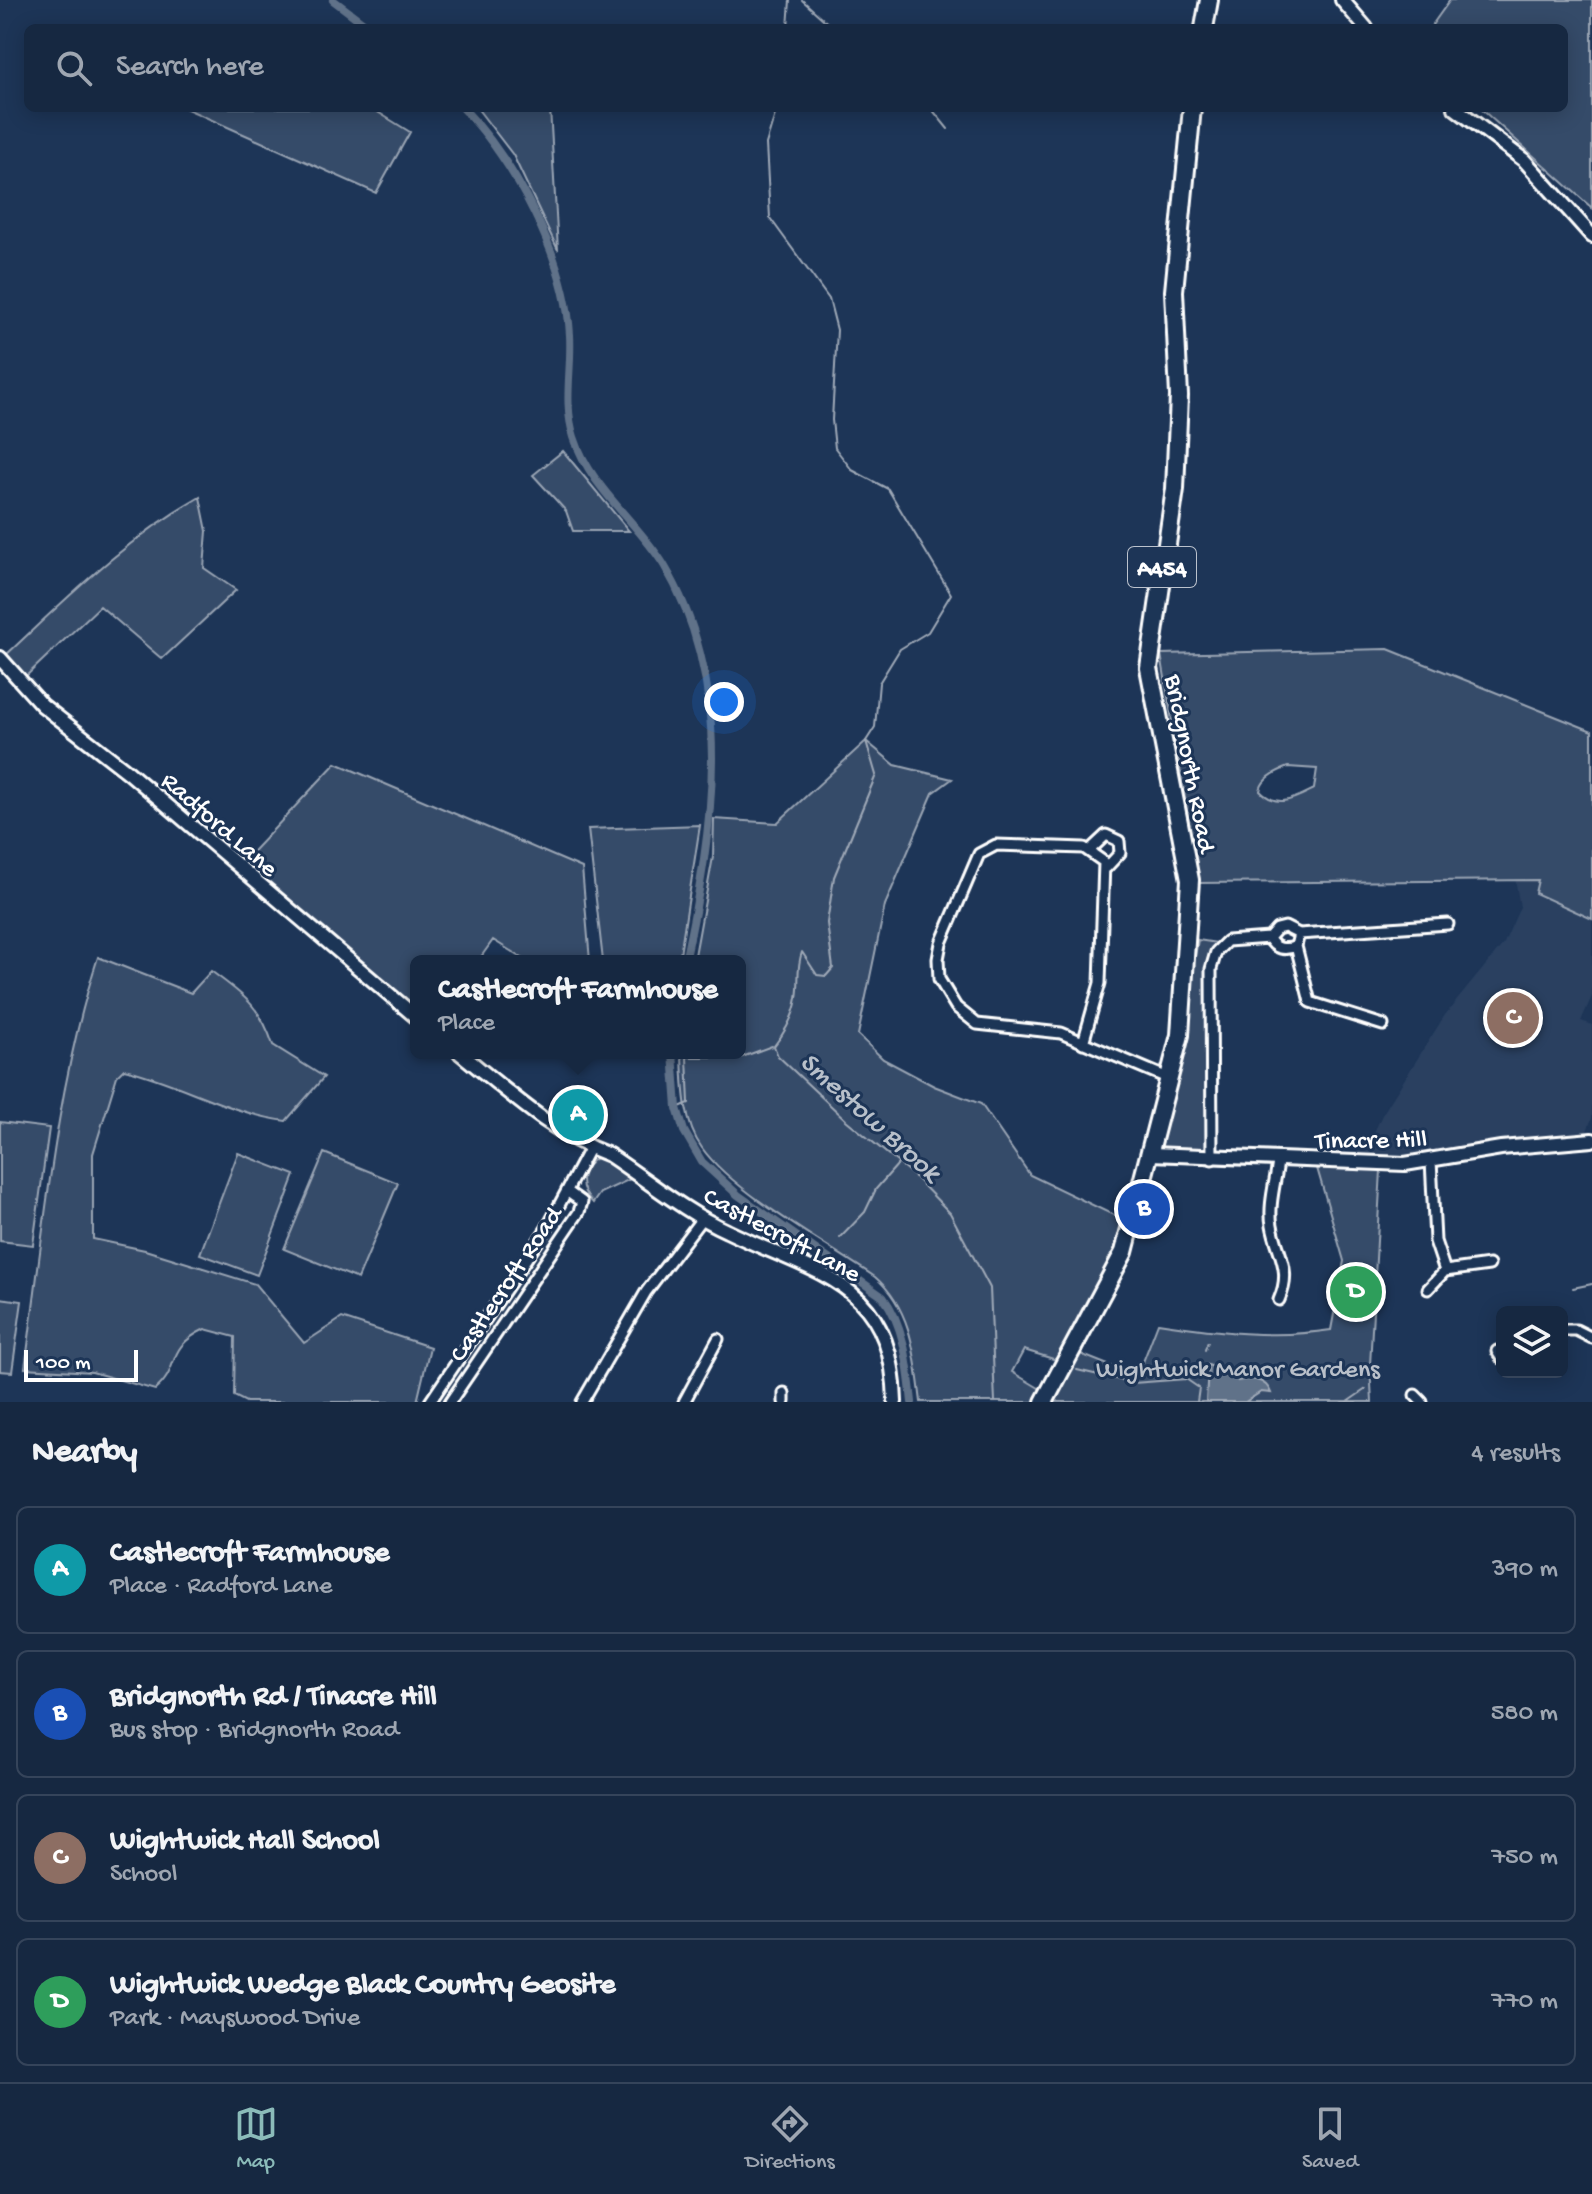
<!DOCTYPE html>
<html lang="en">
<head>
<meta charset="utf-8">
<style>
	:root { --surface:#162841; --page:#23344c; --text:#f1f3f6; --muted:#9ea6b1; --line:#35445a; --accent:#8bbbb9 }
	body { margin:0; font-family:"Gochi Hand",sans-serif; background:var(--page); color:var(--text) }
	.controls { position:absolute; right:24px; bottom:24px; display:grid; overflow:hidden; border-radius:12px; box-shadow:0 4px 20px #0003 }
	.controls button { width:72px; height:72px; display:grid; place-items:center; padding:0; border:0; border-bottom:2px solid var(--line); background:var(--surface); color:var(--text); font:40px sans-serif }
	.scale { position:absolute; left:24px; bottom:20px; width:114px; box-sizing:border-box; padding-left:8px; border:4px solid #fff; border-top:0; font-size:22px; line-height:28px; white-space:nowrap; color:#fff; -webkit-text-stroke:6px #1d3557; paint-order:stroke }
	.you { position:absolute; left:724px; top:702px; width:28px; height:28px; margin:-20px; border:6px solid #fff; border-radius:50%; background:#1a73e8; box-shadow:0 0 0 12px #1a73e833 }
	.badge { display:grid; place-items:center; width:52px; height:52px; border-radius:50%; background:var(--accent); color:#fff; font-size:26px; font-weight:700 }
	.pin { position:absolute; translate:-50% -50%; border:4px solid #fff; box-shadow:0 2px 8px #0006 }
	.popup { position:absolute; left:410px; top:955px; width:336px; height:104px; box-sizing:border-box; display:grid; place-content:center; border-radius:12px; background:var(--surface); filter:drop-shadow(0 2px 6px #0005); font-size:26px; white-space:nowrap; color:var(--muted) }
	.popup b { font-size:30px; color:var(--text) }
	.popup::after { content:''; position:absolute; left:50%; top:100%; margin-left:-16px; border:16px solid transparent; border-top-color:var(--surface) }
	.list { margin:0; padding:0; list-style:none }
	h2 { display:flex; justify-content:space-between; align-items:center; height:104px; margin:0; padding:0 32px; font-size:34px }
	h2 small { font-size:26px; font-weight:400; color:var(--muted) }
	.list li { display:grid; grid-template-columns:52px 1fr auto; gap:24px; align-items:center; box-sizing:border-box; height:128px; margin:0 16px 16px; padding:0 16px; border:2px solid var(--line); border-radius:12px }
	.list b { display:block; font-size:30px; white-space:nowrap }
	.list p { margin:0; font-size:26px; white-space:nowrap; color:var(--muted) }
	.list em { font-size:26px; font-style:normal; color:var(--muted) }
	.icon { flex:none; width:44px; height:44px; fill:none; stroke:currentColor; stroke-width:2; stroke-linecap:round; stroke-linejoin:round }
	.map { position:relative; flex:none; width:1592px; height:1402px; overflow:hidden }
	.search { position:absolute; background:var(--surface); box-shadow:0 4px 20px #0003; left:24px; right:24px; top:24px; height:88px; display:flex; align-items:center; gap:20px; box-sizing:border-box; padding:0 28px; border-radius:12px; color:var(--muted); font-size:30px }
	.sheet { height:680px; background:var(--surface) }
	nav { display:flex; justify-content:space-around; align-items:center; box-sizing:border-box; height:112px; border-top:2px solid var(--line); background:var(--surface); font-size:22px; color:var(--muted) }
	nav a { display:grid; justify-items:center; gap:4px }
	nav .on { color:var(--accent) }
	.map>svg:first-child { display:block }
	.built { fill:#2a4161 }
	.green { fill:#364b69; stroke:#9aa5b4; stroke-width:2; fill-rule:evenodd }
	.water { fill:#617289; stroke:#a0aab8; stroke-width:2 }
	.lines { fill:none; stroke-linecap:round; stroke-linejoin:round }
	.stream { stroke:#a0aab8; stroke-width:2 }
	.canal { stroke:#617289; stroke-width:8 }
	.street-casing { stroke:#fff; stroke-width:15 }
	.secondary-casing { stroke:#fff; stroke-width:18 }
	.highway-casing { stroke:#fff; stroke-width:22 }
	.street { stroke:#1d3557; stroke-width:9 }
	.secondary { stroke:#1d3557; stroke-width:12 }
	.highway { stroke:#1d3557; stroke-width:16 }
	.labels { text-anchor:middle; stroke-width:6; stroke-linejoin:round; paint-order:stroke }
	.shield { fill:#1d3557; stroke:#bbc2cd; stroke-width:2 }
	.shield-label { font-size:24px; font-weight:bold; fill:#fff }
	.street-label { font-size:26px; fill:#fff; stroke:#1d3557 }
	.park-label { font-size:26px; fill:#b9c0ca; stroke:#1d3557 }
	.water-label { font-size:28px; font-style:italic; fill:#b8c0ca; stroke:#1d3557 }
</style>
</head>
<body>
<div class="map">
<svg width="1592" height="1402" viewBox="0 0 1592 1402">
	<rect width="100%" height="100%" fill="#1d3557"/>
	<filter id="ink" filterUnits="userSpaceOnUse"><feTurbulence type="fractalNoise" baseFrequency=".0125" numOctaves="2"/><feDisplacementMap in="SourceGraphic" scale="16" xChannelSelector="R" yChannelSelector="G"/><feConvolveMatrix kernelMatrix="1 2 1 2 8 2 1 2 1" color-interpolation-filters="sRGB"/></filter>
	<g filter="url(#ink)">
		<path class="built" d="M1515 878 1539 880 1536 894 1592 919V996L1581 1021 1592 1025V1118L1585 1136 1563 1139 1561 1135H1554L1550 1140 1402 1162 1391 1156 1388 1162 1351 1160 1350 1154 1368 1146 1382 1115 1445 1015 1504 943 1520 907Z"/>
		<path class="green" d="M1450 0H1592V208L1480 108H1564V28H1430Z
			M185 108H371L410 132 376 193Z
			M477 108H550L558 250 513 155Z
			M563 451 629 531H573L566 511 533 475Z
			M200 497 207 531 204 568 236 590 162 659 100 606 24 678 6 655C68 597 126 539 200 497Z
			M1388 649 1592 731V919L1535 893 1538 880 1199 883 1161 654ZM1288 767 1317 769 1314 789C1294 799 1277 809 1260 791 1262 778 1277 771 1288 767Z
			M866 741 895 765 952 779 933 793 885 905 858 1035 883 1059 934 1086 981 1104 1030 1175 1126 1221 1122 1240 1060 1361 1024 1350 1012 1372 1044 1391 1038 1402H921C915 1356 912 1309 875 1277 828 1245 733 1192 702 1148 683 1122 683 1084 682 1053H740V961H694L713 857 714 819 777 823Z
			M336 763 582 868 590 961H527L493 940 478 961H416V1009L241 864Z
			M700 825 679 961H603L588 829Z
			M1198 940 1217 943 1207 972V1155L1161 1151 1159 1146Z
			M98 957 191 993 211 971C243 995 260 1005 273 1045L324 1077 286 1121C230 1114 179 1082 124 1069L117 1076 93 1154V1239L145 1250 255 1284 304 1343 342 1318 430 1347 417 1402H246L234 1396 235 1337 205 1329C163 1349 182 1368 155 1390L92 1372 25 1368C44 1231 55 1090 98 957Z
			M0 1122 49 1128 33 1245 0 1241Z
			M238 1153 295 1175 257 1275 200 1254Z
			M324 1153 398 1183 358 1279 284 1249Z
			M599 1156 635 1177 600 1193 593 1203C577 1187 578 1169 599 1156Z
			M1317 1168 1381 1170 1370 1365 1372 1402H1052L1078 1353 1113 1367H1141L1158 1323C1217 1332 1273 1339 1331 1330L1344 1261Z
			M0 1298 22 1301 12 1372 0 1371Z"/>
		<path class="water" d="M1208 1365 1233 1374 1238 1381C1251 1377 1266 1379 1271 1393L1261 1392 1245 1402H1206Z"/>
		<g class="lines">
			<path class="stream" d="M802 0 833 28
				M788 28 790 0
				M777 108 766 144 770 218 829 299 837 330 832 420 835 448 852 470 888 489 951 594 928 632 900 649 879 683 875 727 866 741 876 775 834 877 827 923 833 968 826 976 817 975 802 952C796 969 800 981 797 998 794 1017 786 1031 774 1046L778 1056 846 1120 913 1175 950 1213 990 1288 995 1402
				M931 108 948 129
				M677 1108 689 1103 687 1057H742L772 1046
				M840 1238 865 1212 876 1189 898 1164
				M1573 1288 1592 1284
				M1207 1344 1208 1342
				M1205 1350 1206 1346
				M1197 1369 1200 1362
				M1077 1370 1133 1383 1186 1379 1199 1388 1197 1402
				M1152 1377 1160 1374
				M1347 1402 1366 1389"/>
			<path class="canal" d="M333 0 370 28
				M463 108C515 162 566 259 570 335 572 370 563 403 574 437 590 488 637 521 664 565 736 686 713 831 685 961
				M673 1053 677 1108 684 1131 702 1162 738 1195 883 1297C905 1326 908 1367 912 1402"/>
			<g class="street-casing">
				<path id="street" d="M1090 850 1106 835 1119 841 1120 853 1106 868
					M1285 927 1299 934 1296 946C1285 951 1274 949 1269 938L1277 929Z
					M1299 934 1448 924
					M1296 946 1310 1002 1383 1025
					M1083 1043 1100 983 1104 862 1084 848 996 845 979 854 941 943 938 959 939 979 956 1007 977 1024 1061 1033 1170 1079
					M1212 1159 1211 969 1216 952 1227 941 1269 938
					M1431 1160 1435 1241 1445 1271
					M1278 1161C1276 1180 1268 1206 1272 1225 1277 1254 1293 1269 1279 1300
					M1428 1289 1445 1271 1489 1265
					M1562 1330H1576L1592 1338
					M1497 1351 1502 1359
					M1415 1395 1422 1402
					M430 1402 547 1228 590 1147
					M450 1402 579 1212 582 1202 568 1192
					M582 1402 646 1292 703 1217
					M684 1402 718 1339
					M784 1402V1393"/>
			</g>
			<g class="secondary-casing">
				<path id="secondary" d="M1342 0 1366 28
					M1455 108 1524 160 1592 236
					M0 658 42 705 128 772 416 1017
					M460 1053C506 1090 553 1134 609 1155 647 1180 685 1212 727 1231 819 1276 892 1280 895 1402
					M1151 1154 1405 1164 1501 1148 1592 1140"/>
			</g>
			<g class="highway-casing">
				<path id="highway" d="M1204 28 1209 0
					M1044 1402 1124 1252 1180 1035 1190 880 1149 668 1175 489 1179 396 1174 291 1192 108"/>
			</g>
			<use href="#street" class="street"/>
			<use href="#secondary" class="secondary"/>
			<use href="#highway" class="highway"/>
		</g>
	</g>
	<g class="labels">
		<rect class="shield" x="1128" y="547" width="68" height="40" rx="6"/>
		<g class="shield-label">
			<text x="1162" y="575">A454</text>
		</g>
		<g class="street-label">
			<text transform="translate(1192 763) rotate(79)" y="9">Bridgnorth Road</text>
			<text transform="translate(221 823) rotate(41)" y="9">Radford Lane</text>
			<text transform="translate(1371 1138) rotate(-1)" y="9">Tinacre Hill</text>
			<text transform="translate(783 1233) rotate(28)" y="9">Castlecroft Lane</text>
			<text transform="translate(504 1283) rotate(-56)" y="9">Castlecroft Road</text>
		</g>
		<g class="park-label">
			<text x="1238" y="1376">Wightwick Manor Gardens</text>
		</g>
		<g class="water-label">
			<text transform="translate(872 1115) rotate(42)" y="10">Smestow Brook</text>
		</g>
	</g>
</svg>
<div class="controls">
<button><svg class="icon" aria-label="layers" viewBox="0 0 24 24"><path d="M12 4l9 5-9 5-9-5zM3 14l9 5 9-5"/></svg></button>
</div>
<div class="scale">100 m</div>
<div class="you"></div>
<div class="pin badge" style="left:578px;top:1115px;background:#0f9aa8">A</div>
<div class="popup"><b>Castlecroft Farmhouse</b>Place</div>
<div class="pin badge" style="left:1144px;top:1209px;background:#1a4fb4">B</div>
<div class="pin badge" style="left:1513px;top:1018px;background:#8d6e63">C</div>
<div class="pin badge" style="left:1356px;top:1292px;background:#2e9e5b">D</div>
<div class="search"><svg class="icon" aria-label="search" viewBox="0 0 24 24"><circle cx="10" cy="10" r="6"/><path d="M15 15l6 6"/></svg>Search here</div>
</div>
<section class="sheet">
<h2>Nearby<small>4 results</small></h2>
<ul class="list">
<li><span class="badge" style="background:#0f9aa8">A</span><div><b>Castlecroft Farmhouse</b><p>Place · Radford Lane</p></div><em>390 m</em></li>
<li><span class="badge" style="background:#1a4fb4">B</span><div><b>Bridgnorth Rd / Tinacre Hill</b><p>Bus stop · Bridgnorth Road</p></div><em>580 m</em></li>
<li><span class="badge" style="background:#8d6e63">C</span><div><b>Wightwick Hall School</b><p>School</p></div><em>750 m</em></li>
<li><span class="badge" style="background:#2e9e5b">D</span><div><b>Wightwick Wedge Black Country Geosite</b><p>Park · Mayswood Drive</p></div><em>770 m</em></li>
</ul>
</section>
<nav>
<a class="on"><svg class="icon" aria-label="map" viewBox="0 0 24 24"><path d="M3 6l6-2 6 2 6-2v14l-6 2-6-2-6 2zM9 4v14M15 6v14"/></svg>Map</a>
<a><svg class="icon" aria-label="directions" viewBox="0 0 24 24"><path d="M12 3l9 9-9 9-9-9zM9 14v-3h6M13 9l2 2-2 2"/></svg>Directions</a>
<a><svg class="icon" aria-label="saved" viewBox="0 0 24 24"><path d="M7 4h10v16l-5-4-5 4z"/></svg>Saved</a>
</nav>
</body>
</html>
